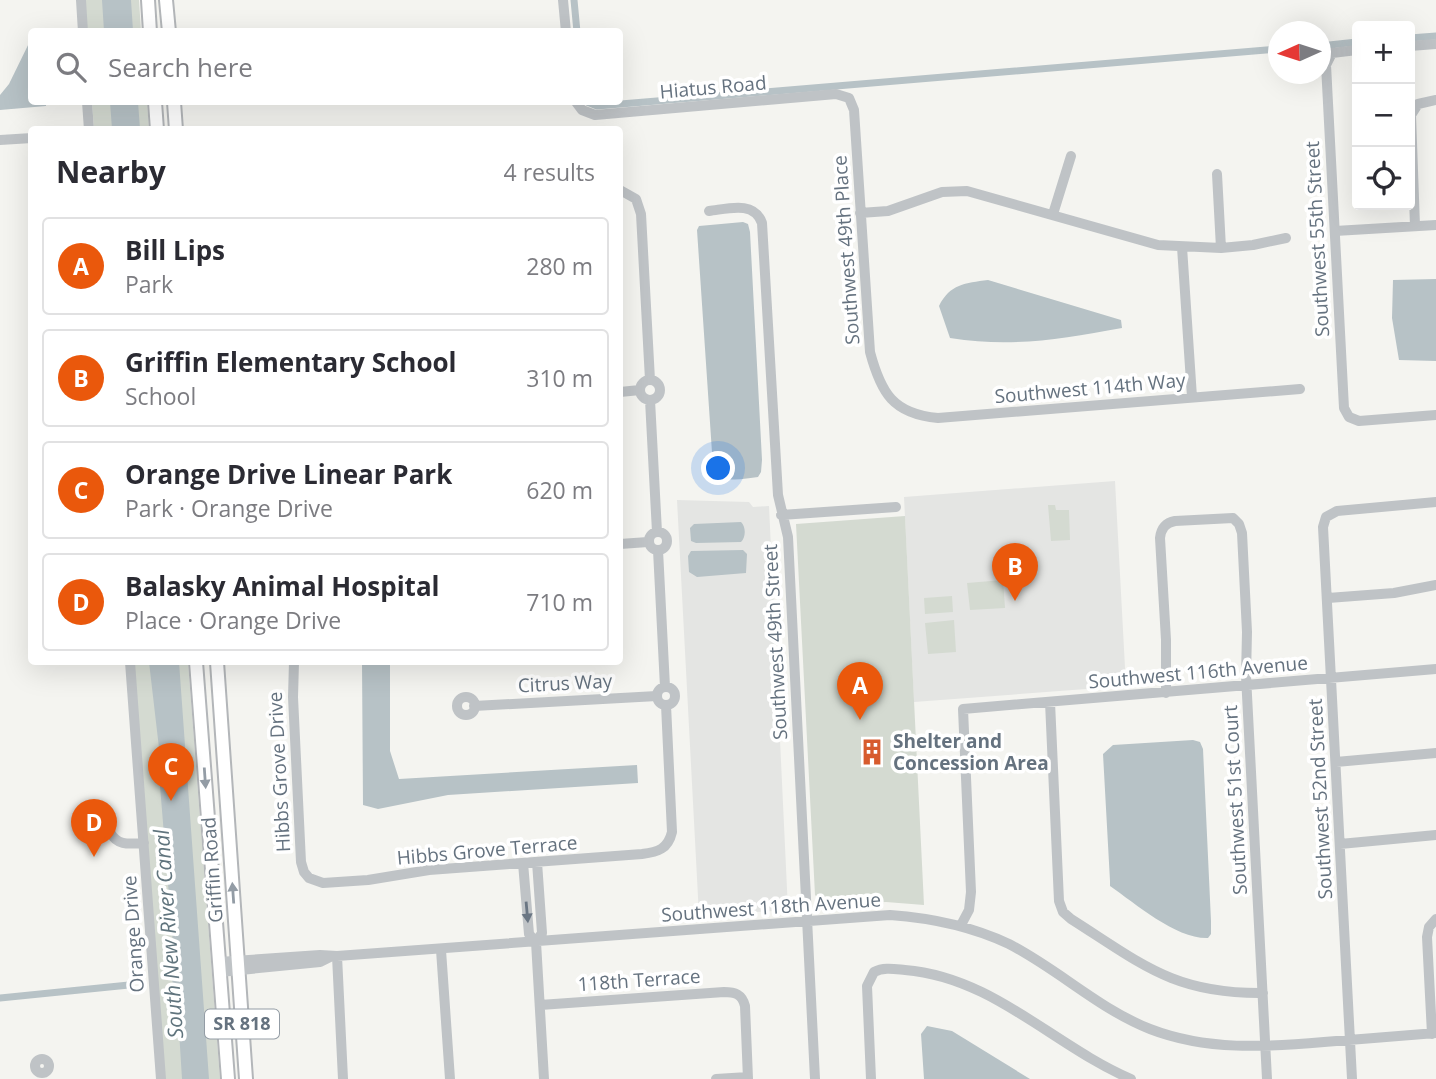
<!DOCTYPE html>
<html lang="en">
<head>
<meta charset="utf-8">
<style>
	:root { --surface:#fff; --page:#f2f2f3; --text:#2b2b33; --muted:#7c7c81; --line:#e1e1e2; --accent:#ea580c }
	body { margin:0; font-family:"Open Sans",sans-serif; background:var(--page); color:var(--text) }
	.controls { position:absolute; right:21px; top:21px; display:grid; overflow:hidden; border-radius:7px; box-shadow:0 7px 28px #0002 }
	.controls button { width:63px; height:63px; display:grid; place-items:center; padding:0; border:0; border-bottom:2px solid var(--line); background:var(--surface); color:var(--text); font:35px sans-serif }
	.compass { position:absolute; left:1268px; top:21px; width:63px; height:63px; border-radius:50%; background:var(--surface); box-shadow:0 7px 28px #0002; rotate:267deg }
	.you { position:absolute; left:719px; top:469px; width:24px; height:24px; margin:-18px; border:5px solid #fff; border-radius:50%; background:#1a73e8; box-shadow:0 0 0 10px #1a73e833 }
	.badge { display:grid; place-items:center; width:46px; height:46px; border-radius:50%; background:var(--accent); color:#fff; font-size:23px; font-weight:700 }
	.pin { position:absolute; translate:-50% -58px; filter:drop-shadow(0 2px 4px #0008) }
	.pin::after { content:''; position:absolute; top:37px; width:24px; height:21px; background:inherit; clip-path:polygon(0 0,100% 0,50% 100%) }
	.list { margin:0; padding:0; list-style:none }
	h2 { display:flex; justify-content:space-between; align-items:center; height:91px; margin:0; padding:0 28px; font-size:30px }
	h2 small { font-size:23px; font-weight:400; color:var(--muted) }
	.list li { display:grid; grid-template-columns:46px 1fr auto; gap:21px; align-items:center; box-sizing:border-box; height:98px; margin:0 14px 14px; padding:0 14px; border:2px solid var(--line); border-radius:7px }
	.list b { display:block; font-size:26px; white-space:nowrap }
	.list p { margin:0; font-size:23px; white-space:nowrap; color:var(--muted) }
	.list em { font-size:23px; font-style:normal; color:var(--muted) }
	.icon { flex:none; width:38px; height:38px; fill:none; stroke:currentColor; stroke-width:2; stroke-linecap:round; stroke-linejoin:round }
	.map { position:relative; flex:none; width:1436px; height:1079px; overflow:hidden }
	.search { position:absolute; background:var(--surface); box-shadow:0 7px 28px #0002; left:28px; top:28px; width:595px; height:77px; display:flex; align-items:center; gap:18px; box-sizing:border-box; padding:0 24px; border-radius:7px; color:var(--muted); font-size:26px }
	.panel { position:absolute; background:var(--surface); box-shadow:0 7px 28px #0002; left:28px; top:126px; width:595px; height:539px; border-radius:7px }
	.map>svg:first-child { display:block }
	.built { fill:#e4e5e3 }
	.green { fill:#d4dad1 }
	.water { fill:#b7c2c6 }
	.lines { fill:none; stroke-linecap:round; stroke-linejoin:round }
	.canal { stroke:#b7c2c6; stroke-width:7 }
	.major-casing { stroke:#b3b6b9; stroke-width:16 }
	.minor { stroke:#bfc3c6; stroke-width:10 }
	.major { stroke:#fff; stroke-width:12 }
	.oneway { fill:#939ca5 }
	.oneway2 { fill:#6a7683 }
	.labels { text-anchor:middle; stroke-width:7; stroke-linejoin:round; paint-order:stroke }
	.shield { fill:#fff; stroke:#939ca5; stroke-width:2 }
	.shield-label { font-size:18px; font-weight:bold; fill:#65727f }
	.street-label { font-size:19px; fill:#65727f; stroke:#fff }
	.poi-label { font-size:19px; font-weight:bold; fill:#65727f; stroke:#fff; text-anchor:start }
	.water-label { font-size:21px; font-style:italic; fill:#60747d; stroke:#fff }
</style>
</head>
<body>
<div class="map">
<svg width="1436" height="1079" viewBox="0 0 1436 1079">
	<rect width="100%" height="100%" fill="#f4f4f0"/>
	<path class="built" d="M1115 481 1126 686 914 702 904 497Z
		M677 500 749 502 753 507 769 506 788 910 699 916Z"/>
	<path class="green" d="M84 0H139L141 31H87Z
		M92 102H147L149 129H94Z
		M1048 505H1055L1056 510H1069L1070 540 1051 541Z
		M905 516 924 905 886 902 826 906 815 895 796 524Z
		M1003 580 1005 608 970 610 967 583Z
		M952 596 953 612 925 614 924 598Z
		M954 620 956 652 928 654 925 623Z
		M133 662H188L220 1079H165Z"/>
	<path class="water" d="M102 0H131L133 31H104Z
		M31 39 32 102H46V106L0 110V95L9 84Z
		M110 102H138L140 129H112Z
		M743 222 748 224 750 232 762 460 761 472 758 477C742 479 719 485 713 467L697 230 699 226Z
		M1436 279V361L1399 360 1392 318 1393 280Z
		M988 280 1121 320 1122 328C1060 339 1013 348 950 338L939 306C950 284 965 283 988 280Z
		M741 522C746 527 746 537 741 542L696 543 691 541 690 528 694 524Z
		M743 550 747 554 746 573 697 577 689 572 688 556 691 551Z
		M149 662H179L209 1079H182L177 998 172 980 175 976V968L158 762 159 748Z
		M362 662H390V751L399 779 637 765 638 783 448 795 378 809 363 805Z
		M1193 740 1200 742 1203 749 1211 921V934L1208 938C1176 939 1136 904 1110 886V881L1103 754 1113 745Z
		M927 1026 952 1031 1030 1079H924L921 1034Z"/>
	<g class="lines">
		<path class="canal" d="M574 0 577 32
			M1410 38 1436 36
			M1320 46 1357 42
			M587 102 597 106 1278 49
			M0 998 129 985"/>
		<g class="major-casing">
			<path id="major" d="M148 0 150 32
				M166 0 169 32
				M155 102 157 130
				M174 102 176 130
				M196 662 228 1079
				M217 662 246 1079"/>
		</g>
		<path class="minor" d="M81 0 83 32
			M563 0 566 32
			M1410 46 1436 44
			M1357 50 1332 53 1326 65 1344 408 1349 417 1359 421 1436 415
			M87 102 89 130
			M576 102 582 110 595 115 836 94 849 98 854 110 870 352C881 393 893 414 938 418L1300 389
			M0 140 32 138
			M1217 174 1221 248
			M620 190 636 199 641 214 650 380
			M709 211C727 209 754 200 762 223L778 495 788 537 815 1079
			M860 213 888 211 942 192 967 191 1158 245 1221 248 1253 245 1286 238
			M1053 214 1071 156
			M1415 226 1411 115 1418 104 1436 100
			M1335 231 1436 225
			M1182 247 1192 397
			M640 390a10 10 0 1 1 20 0a10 10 0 1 1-20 0Z
			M620 392 640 390
			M650 400 657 532
			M781 515 896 507
			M649 541a9 9 0 1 1 18 0a9 9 0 1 1-18 0Z
			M620 544 648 542
			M658 550 665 687
			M1328 598 1394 593 1436 585
			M130 662 161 1079
			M294 662 293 697 301 862 304 872 309 878 323 883 368 880 429 870 642 854C658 852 668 849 672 832L666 705
			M657 696a9 9 0 1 1 18 0a9 9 0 1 1-18 0Z
			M1166 693V640L1160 538C1161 529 1165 523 1175 521L1233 518 1239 524 1242 533 1247 632 1246 676 1267 1079
			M457 706a9 9 0 1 1 18 0a9 9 0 1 1-18 0Z
			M1050 702 1059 901 1063 912 1071 919C1142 964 1174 994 1263 993
			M474 706 657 696
			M1336 762 1436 753
			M81 833 110 832C117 846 129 844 144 843
			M1340 844 1436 835
			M537 862 542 933 536 942 544 1079
			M523 863 529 934 536 942
			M961 925 969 910 971 892 963 709 1436 669
			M441 950 450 1079
			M337 956 343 1079
			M219 962 320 955 337 956 890 915C932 918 971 926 1009 944 1058 969 1099 1009 1150 1029 1207 1051 1265 1047 1324 1042 1361 1039 1399 1036 1436 1033
			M220 972 320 962 330 957
			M540 1005 724 992C735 992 742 994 745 1006L748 1079
			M1432 1034 1427 937 1429 927 1436 919
			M35 1066a7 7 0 1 1 14 0a7 7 0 1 1-14 0Z
			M716 1079 748 1077
			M871 1079 867 986 874 972C884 967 894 969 905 970 993 977 1054 1046 1131 1079
			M1352 1079 1323 527 1326 517 1337 511 1436 502"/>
		<use href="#major" class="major"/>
	</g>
	<defs><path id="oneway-solid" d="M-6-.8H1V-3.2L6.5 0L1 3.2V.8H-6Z" transform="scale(1.75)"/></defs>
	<g class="oneway">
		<use href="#oneway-solid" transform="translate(205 778) rotate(86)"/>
		<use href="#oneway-solid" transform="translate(233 893) rotate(-94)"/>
	</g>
	<use class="oneway2" href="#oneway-solid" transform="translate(527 912) rotate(85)"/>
	<defs>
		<g id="building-bare" transform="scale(2.1)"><path d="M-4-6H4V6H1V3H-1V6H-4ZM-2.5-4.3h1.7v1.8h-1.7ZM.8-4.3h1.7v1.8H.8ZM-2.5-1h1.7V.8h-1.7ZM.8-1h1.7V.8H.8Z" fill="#d75b2d" stroke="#fff" stroke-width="2.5" paint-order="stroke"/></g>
	</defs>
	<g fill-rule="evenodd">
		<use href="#building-bare" x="872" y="752"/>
	</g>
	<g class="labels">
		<rect class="shield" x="205" y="1009.5" width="74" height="29" rx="5"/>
		<g class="shield-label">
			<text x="242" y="1030">SR 818</text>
		</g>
		<g class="street-label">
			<text transform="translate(713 87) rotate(-5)" y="7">Hiatus Road</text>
			<text transform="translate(1317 239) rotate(-93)" y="7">Southwest 55th Street</text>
			<text transform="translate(846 250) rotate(-94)" y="7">Southwest 49th Place</text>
			<text transform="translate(1090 388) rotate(-5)" y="7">Southwest 114th Way</text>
			<text transform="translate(775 642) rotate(-93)" y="7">Southwest 49th Street</text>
			<text transform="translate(1198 672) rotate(-5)" y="7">Southwest 116th Avenue</text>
			<text transform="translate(565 683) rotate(-3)" y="7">Citrus Way</text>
			<text transform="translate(279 772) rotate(-93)" y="7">Hibbs Grove Drive</text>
			<text transform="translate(1320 799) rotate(-93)" y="7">Southwest 52nd Street</text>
			<text transform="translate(1235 800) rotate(-93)" y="7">Southwest 51st Court</text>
			<text transform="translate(487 850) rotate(-5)" y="7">Hibbs Grove Terrace</text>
			<text transform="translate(212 870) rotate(-94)" y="7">Griffin Road</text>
			<text transform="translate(771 907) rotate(-4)" y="7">Southwest 118th Avenue</text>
			<text transform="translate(133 934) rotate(-94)" y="7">Orange Drive</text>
			<text transform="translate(639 980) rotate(-4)" y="7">118th Terrace</text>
		</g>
		<g class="poi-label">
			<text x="893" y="748">Shelter and<tspan x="893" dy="22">Concession Area</tspan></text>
		</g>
		<g class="water-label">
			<text transform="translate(169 934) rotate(-94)" y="7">South New River Canal</text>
		</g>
	</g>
</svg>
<div class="controls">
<button>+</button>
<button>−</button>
<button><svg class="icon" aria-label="locate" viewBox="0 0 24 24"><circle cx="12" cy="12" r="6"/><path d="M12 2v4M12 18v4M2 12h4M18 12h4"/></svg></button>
</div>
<svg class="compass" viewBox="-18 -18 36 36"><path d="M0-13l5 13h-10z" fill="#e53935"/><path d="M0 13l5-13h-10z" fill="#7c7c81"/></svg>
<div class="you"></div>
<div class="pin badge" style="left:860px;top:720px">A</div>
<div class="pin badge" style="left:1015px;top:601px">B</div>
<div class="pin badge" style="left:171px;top:801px">C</div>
<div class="pin badge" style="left:94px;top:857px">D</div>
<div class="search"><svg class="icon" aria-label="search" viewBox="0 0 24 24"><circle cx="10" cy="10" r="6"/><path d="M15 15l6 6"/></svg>Search here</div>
<section class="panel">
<h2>Nearby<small>4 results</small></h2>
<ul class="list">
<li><span class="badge">A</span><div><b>Bill Lips</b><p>Park</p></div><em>280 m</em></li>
<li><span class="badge">B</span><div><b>Griffin Elementary School</b><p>School</p></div><em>310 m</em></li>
<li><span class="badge">C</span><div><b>Orange Drive Linear Park</b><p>Park · Orange Drive</p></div><em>620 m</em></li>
<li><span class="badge">D</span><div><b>Balasky Animal Hospital</b><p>Place · Orange Drive</p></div><em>710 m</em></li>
</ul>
</section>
</div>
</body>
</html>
